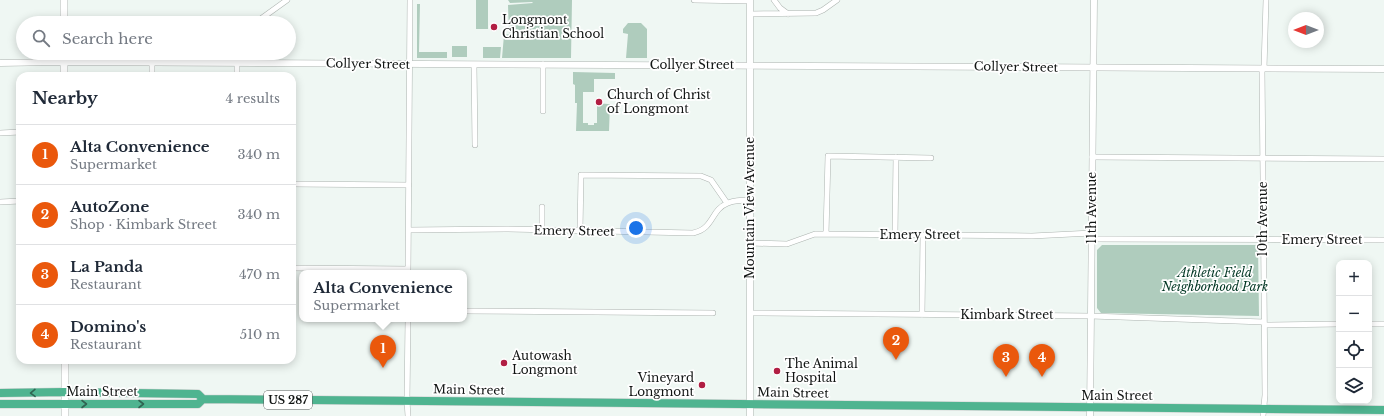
<!DOCTYPE html>
<html lang="en">
<head>
<meta charset="utf-8">
<style>
	:root { --surface:#fff; --page:#f6f6f7; --text:#1f2937; --muted:#747a83; --line:#e0e1e3; --accent:#ea580c }
	body { margin:0; font-family:"Libre Baskerville",serif; background:var(--page); color:var(--text) }
	.controls { position:absolute; right:12px; bottom:12px; display:grid; overflow:hidden; border-radius:8px; box-shadow:0 2px 10px #0003 }
	.controls button { width:36px; height:36px; display:grid; place-items:center; padding:0; border:0; border-bottom:1px solid var(--line); background:var(--surface); color:var(--text); font:20px sans-serif }
	.compass { position:absolute; left:1288px; top:12px; width:36px; height:36px; border-radius:50%; background:var(--surface); box-shadow:0 2px 10px #0003; rotate:270deg }
	.you { position:absolute; left:636px; top:228px; width:14px; height:14px; margin:-10px; border:3px solid #fff; border-radius:50%; background:#1a73e8; box-shadow:0 0 0 6px #1a73e833 }
	.badge { display:grid; place-items:center; width:26px; height:26px; border-radius:50%; background:var(--accent); color:#fff; font-size:13px; font-weight:700 }
	.pin { position:absolute; translate:-50% -33px; filter:drop-shadow(0 1px 2px #0008) }
	.pin::after { content:''; position:absolute; top:21px; width:14px; height:12px; background:inherit; clip-path:polygon(0 0,100% 0,50% 100%) }
	.popup { position:absolute; left:299px; top:270px; width:168px; height:52px; box-sizing:border-box; display:grid; place-content:center; border-radius:8px; background:var(--surface); filter:drop-shadow(0 1px 3px #0005); font-size:13px; white-space:nowrap; color:var(--muted) }
	.popup b { font-size:15px; color:var(--text) }
	.popup::after { content:''; position:absolute; left:50%; top:100%; margin-left:-8px; border:8px solid transparent; border-top-color:var(--surface) }
	.list { margin:0; padding:0; list-style:none }
	h2 { display:flex; justify-content:space-between; align-items:center; height:52px; margin:0; padding:0 16px; font-size:17px }
	h2 small { font-size:13px; font-weight:400; color:var(--muted) }
	.list li { display:grid; grid-template-columns:26px 1fr auto; gap:12px; align-items:center; box-sizing:border-box; height:60px; padding:0 16px; border-top:1px solid var(--line) }
	.list b { display:block; font-size:15px; white-space:nowrap }
	.list p { margin:0; font-size:13px; white-space:nowrap; color:var(--muted) }
	.list em { font-size:13px; font-style:normal; color:var(--muted) }
	.icon { flex:none; width:22px; height:22px; fill:none; stroke:currentColor; stroke-width:2; stroke-linecap:round; stroke-linejoin:round }
	.map { position:relative; flex:none; width:1384px; height:416px; overflow:hidden }
	.search { position:absolute; background:var(--surface); box-shadow:0 2px 10px #0003; left:16px; top:16px; width:280px; height:44px; display:flex; align-items:center; gap:10px; box-sizing:border-box; padding:0 14px; border-radius:22px; color:var(--muted); font-size:15px }
	.panel { position:absolute; background:var(--surface); box-shadow:0 2px 10px #0003; left:16px; top:72px; width:280px; height:292px; border-radius:12px }
	.map>svg:first-child { display:block }
	.green { fill:#afccbd }
	.lines { fill:none; stroke-linecap:round; stroke-linejoin:round }
	.minor-casing { stroke:#adb4b0; stroke-width:6 }
	.tertiary-casing { stroke:#adb4b0; stroke-width:7 }
	.secondary-casing { stroke:#adb4b0; stroke-width:8 }
	.trunk-casing { stroke:#cfd0d0; stroke-width:9 }
	.minor { stroke:#fff; stroke-width:5 }
	.tertiary { stroke:#fff; stroke-width:6 }
	.secondary { stroke:#fff; stroke-width:7 }
	.trunk { stroke:#4fb490; stroke-width:8 }
	.oneway { stroke:#306452 }
	.poi-dot { fill:#b11e43; stroke:#fff; stroke-width:1.5 }
	.labels { text-anchor:middle; stroke-width:3.5; stroke-linejoin:round; paint-order:stroke }
	.shield { fill:#fff; stroke:#585a5a; stroke-width:1 }
	.shield-label { font-size:11px; font-weight:bold; fill:#111413 }
	.poi-label { font-size:12px; fill:#111413; stroke:#fff; text-anchor:start }
	.street-label { font-size:12px; fill:#111413; stroke:#fff }
	.park-label { font-size:12px; font-style:italic; fill:#003623; stroke:#fff }
</style>
</head>
<body>
<div class="map">
<svg width="1384" height="416" viewBox="0 0 1384 416">
	<rect width="100%" height="100%" fill="#eff7f3"/>
	<path class="green" d="M476 0H488V29H476Z
		M508 0H572L571 58H502L504 35 509 34 508 5 533 3 532 2 510 3Z
		M417 4H420L419 52H447V58H417Z
		M628 23H641L647 29V58H626L628 34 623 33V29Z
		M452 46H467V57H452Z
		M483 47H501L500 58H483Z
		M573 72 615 73V79H594V92H583V123H588V125H594V123H597V103L608 104H610L609 131H576L577 103H575V85L573 84Z
		M1102 245H1258L1259 316 1101 313 1097 308V250Z"/>
	<g class="lines">
		<g class="minor-casing">
			<path id="minor" d="M694 0 750 1
				M774 0 780 8 788 14
				M750 14 816 13 823 10 837 0
				M255 23 287 0
				M543 64V111
				M474 65 475 145
				M1262 69 1265 395 1263 416
				M1264 69 1266 0
				M152 76V63
				M237 76V53
				M0 133 20 132
				M1092 157 1384 159
				M292 184 409 185
				M0 202 20 201
				M409 230 506 229 693 233C715 228 710 210 728 203 735 200 743 200 750 200
				M542 230V207
				M580 230 581 175 701 176 711 180 727 203
				M826 234 828 156 931 158
				M895 235 896 157
				M1092 239 1384 240
				M750 243 787 244 815 234 1032 236 1092 233
				M292 268 408 269
				M408 273 410 0
				M464 311 713 313
				M750 313 1091 316 1264 322
				M922 315 923 235
				M408 319 407 401 408 416
				M1369 324H1384
				M1264 325 1339 324"/>
		</g>
		<g class="tertiary-casing">
			<path id="tertiary" d="M0 63 57 62 1384 69
				M750 416V0
				M1090 416 1094 0"/>
		</g>
		<g class="secondary-casing">
			<path id="secondary" d="M64 0V23
				M64 53V76
				M65 360V416"/>
		</g>
		<g class="trunk-casing">
			<path id="trunk" d="M0 393 65 392 198 394 203 399 1384 410
				M0 404H198L203 399"/>
		</g>
		<use href="#minor" class="minor"/>
		<use href="#tertiary" class="tertiary"/>
		<use href="#secondary" class="secondary"/>
		<use href="#trunk" class="trunk"/>
	</g>
	<defs><path id="oneway-chevron" d="M-2-3.5L2.5 0L-2 3.5" fill="none" stroke-width="1.6" stroke-linecap="round" stroke-linejoin="round"/></defs>
	<g class="oneway">
		<use href="#oneway-chevron" transform="translate(33 393) rotate(179)"/>
		<use href="#oneway-chevron" transform="translate(84 404)"/>
		<use href="#oneway-chevron" transform="translate(141 404)"/>
	</g>
	<g class="poi-dot">
		<circle cx="494" cy="27" r="4"/>
		<circle cx="599" cy="102" r="4"/>
		<circle cx="504" cy="363" r="4"/>
		<circle cx="777" cy="371" r="4"/>
		<circle cx="702" cy="385" r="4"/>
	</g>
	<g class="labels">
		<rect class="shield" x="264" y="391" width="48" height="18" rx="3"/>
		<g class="shield-label">
			<text x="288" y="404">US 287</text>
		</g>
		<g class="poi-label">
			<text x="502" y="24">Longmont<tspan x="502" dy="14">Christian School</tspan></text>
			<text x="607" y="99">Church of Christ<tspan x="607" dy="14">of Longmont</tspan></text>
			<text x="512" y="360">Autowash<tspan x="512" dy="14">Longmont</tspan></text>
			<text x="785" y="368">The Animal<tspan x="785" dy="14">Hospital</tspan></text>
			<text x="694" y="382" text-anchor="end">Vineyard<tspan x="694" dy="14">Longmont</tspan></text>
		</g>
		<g class="street-label">
			<text transform="translate(368 64) rotate(1)" y="4">Collyer Street</text>
			<text x="692" y="69">Collyer Street</text>
			<text transform="translate(1016 67) rotate(1)" y="4">Collyer Street</text>
			<text transform="translate(750 208) rotate(-90)" y="4">Mountain View Avenue</text>
			<text transform="translate(1092 208) rotate(-90)" y="4">11th Avenue</text>
			<text transform="translate(1263 219) rotate(-90)" y="4">10th Avenue</text>
			<text transform="translate(574 231) rotate(1)" y="4">Emery Street</text>
			<text x="920" y="239">Emery Street</text>
			<text x="1322" y="244">Emery Street</text>
			<text x="1007" y="319">Kimbark Street</text>
			<text transform="translate(469 390) rotate(1)" y="4">Main Street</text>
			<text x="102" y="396">Main Street</text>
			<text transform="translate(793 393) rotate(1)" y="4">Main Street</text>
			<text x="1117" y="400">Main Street</text>
		</g>
		<g class="park-label">
			<text x="1215" y="277">Athletic Field<tspan x="1215" dy="14">Neighborhood Park</tspan></text>
		</g>
	</g>
</svg>
<div class="controls">
<button>+</button>
<button>−</button>
<button><svg class="icon" aria-label="locate" viewBox="0 0 24 24"><circle cx="12" cy="12" r="6"/><path d="M12 2v4M12 18v4M2 12h4M18 12h4"/></svg></button>
<button><svg class="icon" aria-label="layers" viewBox="0 0 24 24"><path d="M12 4l9 5-9 5-9-5zM3 14l9 5 9-5"/></svg></button>
</div>
<svg class="compass" viewBox="-18 -18 36 36"><path d="M0-13l5 13h-10z" fill="#e53935"/><path d="M0 13l5-13h-10z" fill="#747a83"/></svg>
<div class="you"></div>
<div class="pin badge" style="left:383px;top:368px">1</div>
<div class="popup"><b>Alta Convenience</b>Supermarket</div>
<div class="pin badge" style="left:896px;top:360px">2</div>
<div class="pin badge" style="left:1006px;top:377px">3</div>
<div class="pin badge" style="left:1042px;top:377px">4</div>
<div class="search"><svg class="icon" aria-label="search" viewBox="0 0 24 24"><circle cx="10" cy="10" r="6"/><path d="M15 15l6 6"/></svg>Search here</div>
<section class="panel">
<h2>Nearby<small>4 results</small></h2>
<ul class="list">
<li><span class="badge">1</span><div><b>Alta Convenience</b><p>Supermarket</p></div><em>340 m</em></li>
<li><span class="badge">2</span><div><b>AutoZone</b><p>Shop · Kimbark Street</p></div><em>340 m</em></li>
<li><span class="badge">3</span><div><b>La Panda</b><p>Restaurant</p></div><em>470 m</em></li>
<li><span class="badge">4</span><div><b>Domino's</b><p>Restaurant</p></div><em>510 m</em></li>
</ul>
</section>
</div>
</body>
</html>
